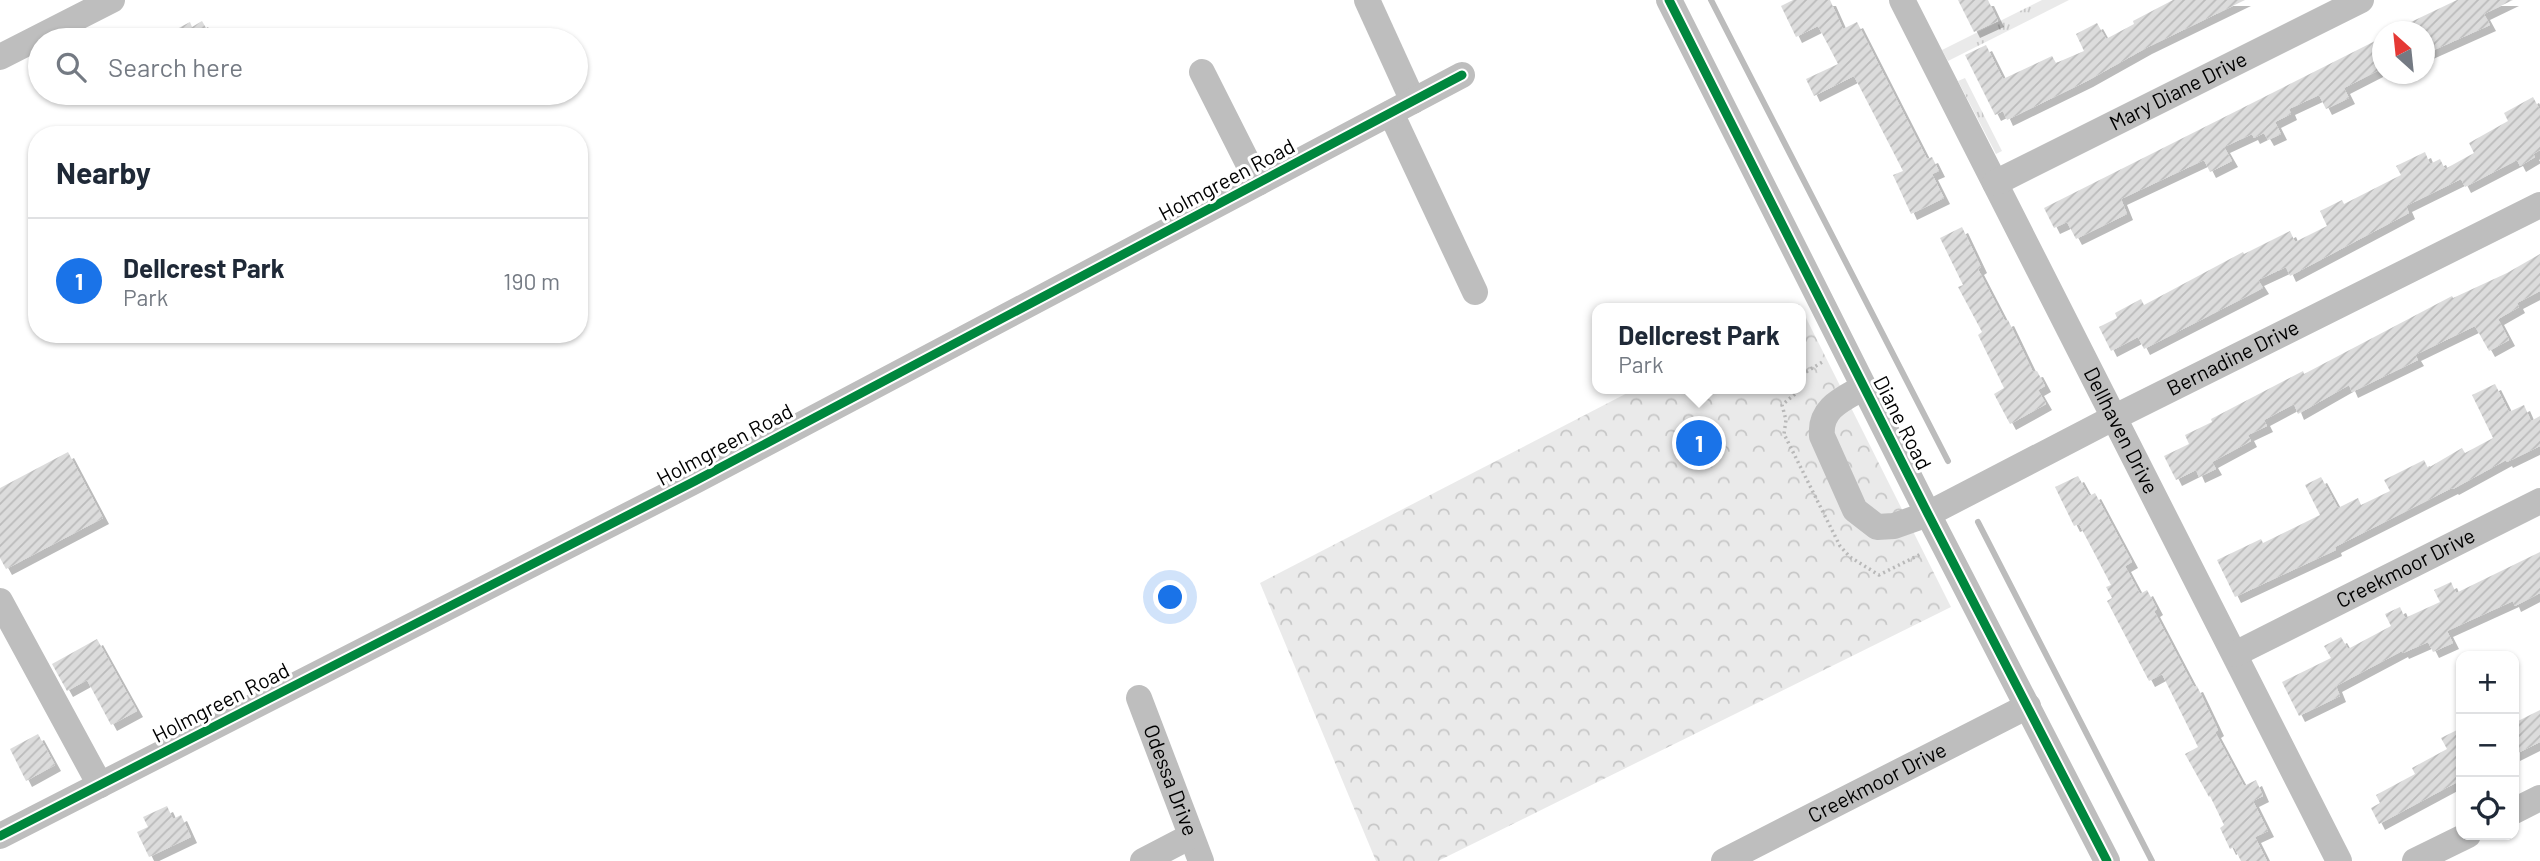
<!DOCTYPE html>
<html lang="en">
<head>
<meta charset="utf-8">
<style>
	:root { --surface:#fff; --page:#f2f2f3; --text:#1f2937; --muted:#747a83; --line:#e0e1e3; --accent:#1a73e8 }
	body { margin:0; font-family:Barlow,sans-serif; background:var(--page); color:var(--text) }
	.controls { position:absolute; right:21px; bottom:21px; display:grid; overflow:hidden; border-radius:14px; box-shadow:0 2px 5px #0004 }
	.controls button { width:63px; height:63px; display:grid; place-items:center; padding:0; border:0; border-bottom:2px solid var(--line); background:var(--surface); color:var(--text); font:35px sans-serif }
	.compass { position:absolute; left:2372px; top:21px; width:63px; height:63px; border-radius:50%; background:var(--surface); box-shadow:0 2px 5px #0004; rotate:333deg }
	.you { position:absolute; left:1171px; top:598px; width:24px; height:24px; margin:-18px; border:5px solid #fff; border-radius:50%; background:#1a73e8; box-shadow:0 0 0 10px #1a73e833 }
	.badge { display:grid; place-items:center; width:46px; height:46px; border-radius:50%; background:var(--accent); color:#fff; font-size:23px; font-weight:700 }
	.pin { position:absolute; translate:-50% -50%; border:4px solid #fff; box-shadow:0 2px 7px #0006 }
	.popup { position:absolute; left:1592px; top:303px; width:214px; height:91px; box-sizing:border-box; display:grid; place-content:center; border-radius:14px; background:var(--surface); filter:drop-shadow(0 2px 5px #0005); font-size:23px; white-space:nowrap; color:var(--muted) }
	.popup b { font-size:26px; color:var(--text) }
	.popup::after { content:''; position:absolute; left:50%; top:100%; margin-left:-14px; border:14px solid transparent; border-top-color:var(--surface) }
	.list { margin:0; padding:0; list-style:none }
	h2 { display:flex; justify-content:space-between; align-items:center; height:91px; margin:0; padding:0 28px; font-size:30px }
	h2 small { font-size:23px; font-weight:400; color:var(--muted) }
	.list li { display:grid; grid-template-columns:46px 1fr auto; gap:21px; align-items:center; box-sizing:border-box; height:126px; padding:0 28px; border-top:2px solid var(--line) }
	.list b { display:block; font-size:26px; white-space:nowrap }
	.list p { margin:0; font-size:23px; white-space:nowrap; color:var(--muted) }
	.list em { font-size:23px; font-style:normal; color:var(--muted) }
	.icon { flex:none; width:38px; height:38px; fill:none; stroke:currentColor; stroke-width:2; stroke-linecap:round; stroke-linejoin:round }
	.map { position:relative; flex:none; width:2540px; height:861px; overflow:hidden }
	.search { position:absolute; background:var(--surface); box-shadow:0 2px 5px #0004; left:28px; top:28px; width:560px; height:77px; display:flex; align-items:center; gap:18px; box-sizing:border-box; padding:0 24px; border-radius:38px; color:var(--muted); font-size:26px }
	.panel { position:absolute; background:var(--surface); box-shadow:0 2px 5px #0004; left:28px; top:126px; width:560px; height:217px; border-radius:28px }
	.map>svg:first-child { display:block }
	.grass { fill:url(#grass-tufts) }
	.forest { fill:url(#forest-crowns) }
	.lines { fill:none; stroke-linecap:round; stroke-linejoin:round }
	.stream { stroke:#bcbcbc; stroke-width:6 }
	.building { fill:url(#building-hatch); filter:url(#shadow) }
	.path { stroke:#b8b8b8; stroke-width:3.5; stroke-dasharray:2 3.5; stroke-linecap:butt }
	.minor { stroke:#bebebe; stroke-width:26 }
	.cycleway-casing { stroke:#fff; stroke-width:13 }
	.cycleway { stroke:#00873e; stroke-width:9 }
	.labels { text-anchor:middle; stroke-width:6; stroke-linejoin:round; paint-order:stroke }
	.street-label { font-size:21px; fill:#000; stroke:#fff }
</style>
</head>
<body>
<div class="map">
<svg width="2540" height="861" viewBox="0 0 2540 861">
	<defs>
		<pattern id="grass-tufts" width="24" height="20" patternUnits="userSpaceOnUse" patternTransform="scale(1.75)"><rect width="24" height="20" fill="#eaeaea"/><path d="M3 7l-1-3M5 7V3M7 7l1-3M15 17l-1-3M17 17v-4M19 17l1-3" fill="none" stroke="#c7c7c7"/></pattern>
		<pattern id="forest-crowns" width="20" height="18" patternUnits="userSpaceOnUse" patternTransform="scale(1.75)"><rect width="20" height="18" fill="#eaeaea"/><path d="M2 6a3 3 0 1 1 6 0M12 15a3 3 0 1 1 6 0" fill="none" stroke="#c7c7c7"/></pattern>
		<pattern id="building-hatch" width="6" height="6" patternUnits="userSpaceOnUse" patternTransform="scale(1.75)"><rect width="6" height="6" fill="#dcdcdc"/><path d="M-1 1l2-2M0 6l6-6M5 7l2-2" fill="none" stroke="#bbb"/></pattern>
		<filter id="shadow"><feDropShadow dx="6" dy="6" stdDeviation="0" flood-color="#0004"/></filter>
	</defs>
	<rect width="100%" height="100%" fill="#fff"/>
	<path class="grass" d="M2042 0H2069L1948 61 1942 50Z
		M1965 78 2002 151 1996 154 1958 81Z"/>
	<path class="forest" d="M1799 304 1951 607 1438 861H1376L1260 583 1635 389H1800V308H1790Z"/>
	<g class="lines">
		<path class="stream" d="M1711 0 1948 461
			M1978 522 2152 861"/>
	</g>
	<path class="building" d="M1793 0H1830L1843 29 1857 22 1927 159 1932 157 1939 171 1932 174 1944 198 1911 214 1893 175 1903 171 1854 76 1814 96 1806 79 1838 64 1818 26 1796 37 1781 6Z
		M1958 0H1988L1998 21 1974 32Z
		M2173 0H2245L2146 48 2087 81 2007 120 2003 111 1995 115 1965 55 1986 45 2003 79 2052 56 2056 63 2084 51 2076 34 2097 23 2106 39 2134 24 2133 21Z
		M2457 0H2513L2484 14 2490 25 2425 54V32H2390Z
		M202 21 213 40H156L190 22 192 27Z
		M2383 37V68L2344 88 2349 98 2326 109 2319 95 2289 109 2291 114 2275 122 2281 134 2268 140 2264 133 2254 138 2252 134 2224 147 2232 161 2210 172 2204 160 2121 199 2127 214 2076 239 2067 222 2054 228 2044 208Z
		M2533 97 2540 110V150L2533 154 2535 157 2520 166 2517 160 2465 187 2461 179 2406 206 2409 213 2290 276 2286 267 2258 280 2263 288 2144 349 2138 337 2111 351 2099 327 2117 318 2115 313 2141 299 2144 305 2243 252 2244 254 2290 231 2295 242 2327 226 2320 211 2342 200 2344 204 2401 175 2396 166 2425 152 2430 164 2440 159 2445 169 2474 153 2469 143 2508 121 2504 113Z
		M1962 227 1981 267 1978 269 2005 321 2008 320 2033 372 2037 371 2045 386 2038 390 2046 404 2010 424 1994 394 2004 388 1978 335 1982 332 1958 287 1963 285 1940 238Z
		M2540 254V291L2517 303 2519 307 2498 319 2509 340 2489 351 2475 326 2415 355 2418 360 2352 392 2349 385 2298 414 2294 404 2264 420 2267 426 2248 435 2251 441 2212 462 2216 469 2199 477 2196 470 2176 480 2164 456 2189 444 2185 435 2212 422 2211 419 2303 371 2304 374 2452 296 2453 298 2507 273Z
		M2495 384 2509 412 2524 405 2531 421 2540 416V446L2507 462 2506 460 2453 489 2452 488 2335 547 2336 550 2235 597 2217 560 2261 539 2263 543 2320 515 2305 485 2321 477 2338 508 2358 498 2361 505 2390 491 2384 480 2424 460 2428 468 2462 448 2465 453 2493 438 2472 395Z
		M68 452 103 518 6 569 0 558V488Z
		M2078 476 2089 496 2095 493 2132 562 2125 566 2140 594 2147 590 2157 609 2154 611 2194 687 2197 686 2218 730 2215 732 2244 786 2256 780 2263 796 2253 801 2268 831 2255 837 2267 861H2241L2234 847 2230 849 2220 828 2224 825 2210 796 2209 797 2185 754 2198 747 2162 674 2149 681 2107 601 2112 598 2106 587 2111 585 2079 524 2074 526 2055 487Z
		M2540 552V593L2515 606 2513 601 2447 631 2453 643 2433 652 2428 642 2403 653 2402 651 2336 686 2340 696 2299 716 2282 682 2331 658 2324 646 2341 637 2348 649 2391 626 2385 614 2400 607 2405 618 2440 602 2434 590 2451 582 2456 593Z
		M97 639 137 711 111 725 87 680 67 691 52 664Z
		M2540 710V742L2514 755V723Z
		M2461 728V780L2379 824 2371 808 2380 803 2376 795 2415 774 2412 768 2447 749 2441 738Z
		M38 734 55 765 26 781 10 749Z
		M167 806 173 819 181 815 191 837 149 857 137 832 148 827 143 817Z"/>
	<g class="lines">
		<path class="path" d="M1800 381 1806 372 1824 361
			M1797 389 1795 394 1782 405 1786 420 1784 434 1840 546 1850 557 1879 575 1921 554"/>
		<g class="minor">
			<path d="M1367 0 1413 101"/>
			<path d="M1669 0 1928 514 2107 861"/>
			<path id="s1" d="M1902 0 2339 861"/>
			<path d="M0 57 112 0"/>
			<path d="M1202 72 1258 183"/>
			<path d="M1391 113 1475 292"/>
			<path id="s2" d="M1995 183 2361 0"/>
			<path id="s3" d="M1864 387C1843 399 1819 408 1822 436L1855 510 1877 527 1894 526 1928 514 2113 418 2540 205"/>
			<path d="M0 601 100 785"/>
			<path id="s4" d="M2235 654 2540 501"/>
			<path id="s5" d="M1139 698 1201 861"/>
			<path d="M2514 811 2540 798"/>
			<path d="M0 836 695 481 1462 75"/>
			<path d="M1143 861 1191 836"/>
			<path id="s6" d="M1724 861 2028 706"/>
			<path d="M2415 861 2468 835"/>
		</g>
		<g class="cycleway-casing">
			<path id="cycleway" d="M1669 0 1928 514 2107 861
				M0 836 695 481 1462 75"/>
		</g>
		<use href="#cycleway" class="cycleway"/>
	</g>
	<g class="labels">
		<g class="street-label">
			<text dy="7" stroke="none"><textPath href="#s2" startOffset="205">Mary Diane Drive</textPath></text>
			<text transform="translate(1227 180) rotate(-28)" y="7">Holmgreen Road</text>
			<text dy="7" stroke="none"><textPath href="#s3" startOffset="574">Bernadine Drive</textPath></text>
			<text transform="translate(1902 423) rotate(63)" y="7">Diane Road</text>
			<text dy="7" stroke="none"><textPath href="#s1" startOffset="483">Dellhaven Drive</textPath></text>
			<text transform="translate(725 445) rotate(-28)" y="7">Holmgreen Road</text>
			<text dy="7" stroke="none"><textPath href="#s4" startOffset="191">Creekmoor Drive</textPath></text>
			<text transform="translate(221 703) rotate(-27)" y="7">Holmgreen Road</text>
			<text dy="7" stroke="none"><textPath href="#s5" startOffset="88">Odessa Drive</textPath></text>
			<text dy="7" stroke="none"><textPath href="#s6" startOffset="172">Creekmoor Drive</textPath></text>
		</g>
	</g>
</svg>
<div class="controls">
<button>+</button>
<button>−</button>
<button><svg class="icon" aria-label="locate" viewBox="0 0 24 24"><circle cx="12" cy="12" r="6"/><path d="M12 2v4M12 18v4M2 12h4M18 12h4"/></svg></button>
</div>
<svg class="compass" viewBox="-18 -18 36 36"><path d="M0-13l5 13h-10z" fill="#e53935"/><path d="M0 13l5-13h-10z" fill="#747a83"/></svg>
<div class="you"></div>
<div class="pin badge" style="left:1699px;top:443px">1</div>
<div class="popup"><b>Dellcrest Park</b>Park</div>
<div class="search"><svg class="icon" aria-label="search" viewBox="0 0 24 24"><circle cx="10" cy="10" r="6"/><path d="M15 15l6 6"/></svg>Search here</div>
<section class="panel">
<h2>Nearby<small></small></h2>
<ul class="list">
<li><span class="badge">1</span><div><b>Dellcrest Park</b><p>Park</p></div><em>190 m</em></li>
</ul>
</section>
</div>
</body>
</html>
